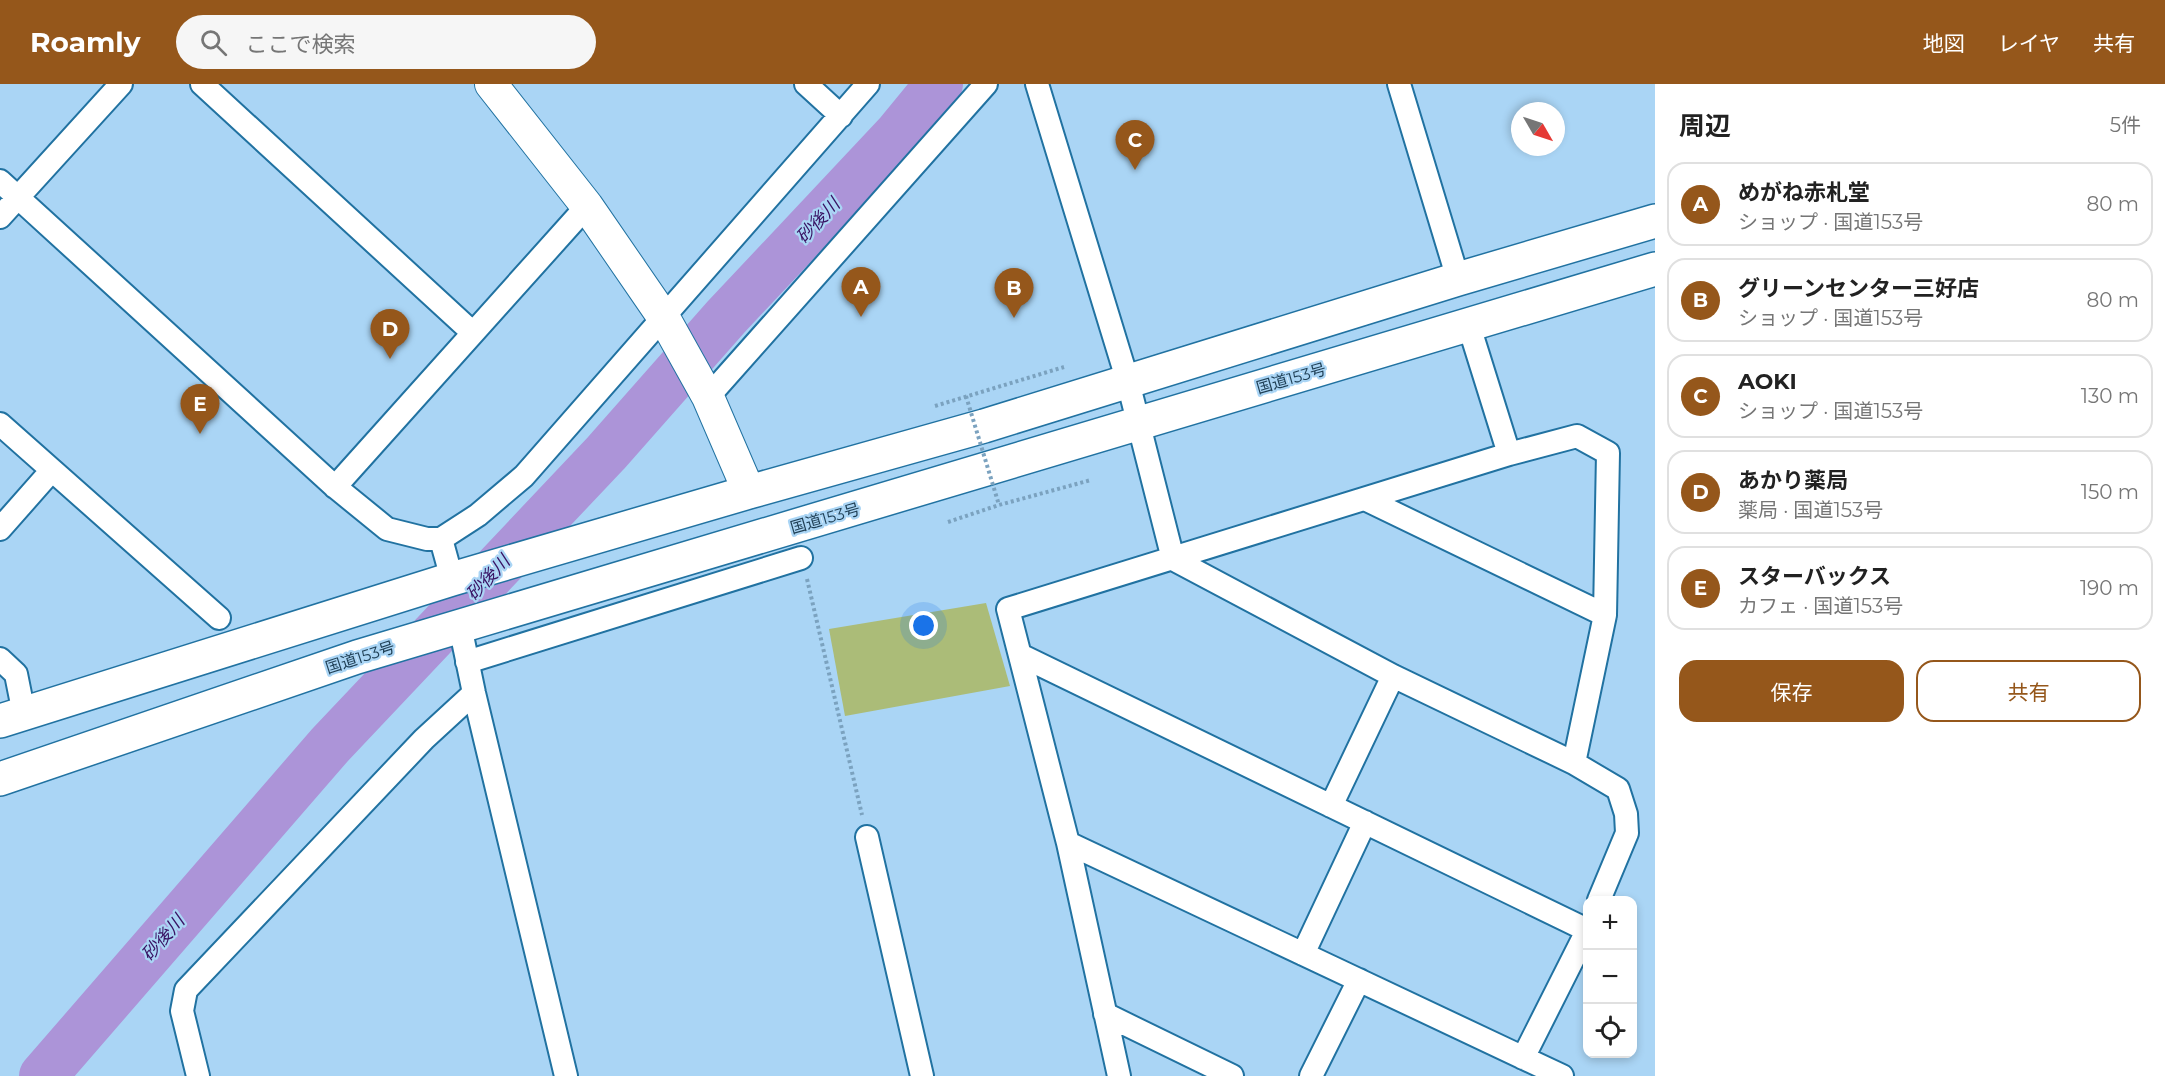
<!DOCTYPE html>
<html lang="ja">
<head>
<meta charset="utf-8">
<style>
	:root { --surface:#fff; --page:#f6f6f6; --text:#222; --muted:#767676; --line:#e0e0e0; --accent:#95571b }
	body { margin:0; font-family:Montserrat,"Noto Sans JP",sans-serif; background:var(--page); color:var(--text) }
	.controls { position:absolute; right:18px; bottom:18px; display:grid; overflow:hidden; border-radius:12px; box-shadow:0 3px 9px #0003 }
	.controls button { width:54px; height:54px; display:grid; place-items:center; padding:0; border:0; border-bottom:2px solid var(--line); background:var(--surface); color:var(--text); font:30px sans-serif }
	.compass { position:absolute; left:1511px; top:18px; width:54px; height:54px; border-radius:50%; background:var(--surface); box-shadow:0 3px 9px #0003; rotate:129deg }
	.you { position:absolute; left:924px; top:542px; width:21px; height:21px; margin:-15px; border:4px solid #fff; border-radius:50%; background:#1a73e8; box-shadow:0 0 0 9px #1a73e833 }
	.badge { display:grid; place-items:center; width:39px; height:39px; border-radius:50%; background:var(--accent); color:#fff; font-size:20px; font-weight:700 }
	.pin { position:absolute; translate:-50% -50px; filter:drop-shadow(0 2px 3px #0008) }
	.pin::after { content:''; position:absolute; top:32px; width:21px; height:18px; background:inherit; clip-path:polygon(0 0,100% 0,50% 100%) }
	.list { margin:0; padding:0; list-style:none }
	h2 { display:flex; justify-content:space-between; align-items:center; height:78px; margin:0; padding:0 24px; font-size:26px }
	h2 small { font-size:20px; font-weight:400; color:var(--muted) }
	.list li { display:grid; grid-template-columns:39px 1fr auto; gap:18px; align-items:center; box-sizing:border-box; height:84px; margin:0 12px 12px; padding:0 12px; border:2px solid var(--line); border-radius:18px }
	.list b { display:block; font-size:22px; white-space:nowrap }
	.list p { margin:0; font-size:20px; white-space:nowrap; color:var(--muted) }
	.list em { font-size:20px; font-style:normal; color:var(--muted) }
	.actions { display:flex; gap:12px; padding:18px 24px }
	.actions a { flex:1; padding:14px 0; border:2px solid var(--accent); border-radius:18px; text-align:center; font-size:21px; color:var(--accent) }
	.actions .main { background:var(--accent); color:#fff }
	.icon { flex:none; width:33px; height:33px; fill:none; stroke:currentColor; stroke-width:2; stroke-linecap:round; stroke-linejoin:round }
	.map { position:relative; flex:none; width:1655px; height:992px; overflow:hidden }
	header { display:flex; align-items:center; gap:36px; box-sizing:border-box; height:84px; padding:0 30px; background:var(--accent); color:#fff }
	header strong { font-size:28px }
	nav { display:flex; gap:33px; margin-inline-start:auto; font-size:21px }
	.search { width:420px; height:54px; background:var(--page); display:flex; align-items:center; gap:15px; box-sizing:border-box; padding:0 21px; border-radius:33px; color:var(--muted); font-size:22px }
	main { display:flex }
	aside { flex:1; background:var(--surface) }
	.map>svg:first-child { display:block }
	.green { fill:#abbc78 }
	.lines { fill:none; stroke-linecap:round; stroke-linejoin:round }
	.river { stroke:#ac94d8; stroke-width:48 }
	.street-casing { stroke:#2172a1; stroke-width:26 }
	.secondary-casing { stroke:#2172a1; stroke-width:34 }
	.highway-casing { stroke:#2172a1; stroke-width:36 }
	.path { stroke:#7ba2bf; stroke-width:4; stroke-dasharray:3 3; stroke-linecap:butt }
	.street { stroke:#fff; stroke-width:22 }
	.secondary { stroke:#fff; stroke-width:32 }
	.highway { stroke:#fff; stroke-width:33 }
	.path-bridge { stroke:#7ba2bf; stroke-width:4; stroke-dasharray:3 3; stroke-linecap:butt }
	.labels { text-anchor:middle; stroke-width:4.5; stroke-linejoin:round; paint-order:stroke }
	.street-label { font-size:16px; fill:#1e3e54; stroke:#aad5f5 }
	.water-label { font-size:18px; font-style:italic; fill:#381162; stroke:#aad5f5 }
</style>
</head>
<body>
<header>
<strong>Roamly</strong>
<div class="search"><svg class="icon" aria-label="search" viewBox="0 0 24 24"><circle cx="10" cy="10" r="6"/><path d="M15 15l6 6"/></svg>ここで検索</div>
<nav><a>地図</a><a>レイヤ</a><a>共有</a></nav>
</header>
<main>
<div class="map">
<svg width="1655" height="992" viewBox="0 0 1655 992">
	<rect width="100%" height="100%" fill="#aad5f5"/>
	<path class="green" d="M986 519 1010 602 845 632 829 545Z"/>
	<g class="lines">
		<path class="river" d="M43 992 330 661 606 369 726 233 898 50 939 0"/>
		<g class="street-casing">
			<path id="street" d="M202 0 473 249
				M806 0 841 32
				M1037 0 1128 298 1173 475 1393 592 1574 679 1618 705 1626 730 1627 749 1599 816
				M1399 0 1458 195
				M0 97 333 401 387 445 427 455H441L478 431 524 392 868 0
				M0 133 121 0
				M1469 242 1509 370
				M708 313 986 0
				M0 340 219 534
				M335 403 587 122
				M1365 415 1605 531
				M0 445 52 386
				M441 455 452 495
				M460 542 474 609 566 992
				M1020 571 1587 846
				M0 575 16 590 24 630
				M467 578 801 474
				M1331 722 1393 592
				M867 753 922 992
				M1068 759 1562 992
				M1303 870 1365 738
				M1105 930 1232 992
				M1523 974 1588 845
				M198 992 182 927 186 906 424 655 474 609
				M1119 992 1068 759 1008 525 1509 370 1577 352 1608 369 1605 531 1574 679
				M1311 992 1359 896"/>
		</g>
		<g class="secondary-casing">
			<path id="secondary" d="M491 0 587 122 664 234 708 313 749 408"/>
		</g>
		<g class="highway-casing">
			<path id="highway" d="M0 637 452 495 749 408 984 342 1458 195 1655 137
				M0 695 357 573 1655 185"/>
		</g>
		<path class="path" d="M935 322 1064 283
			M948 438 999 421 1091 396
			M807 495 862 731"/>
		<use href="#street" class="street"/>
		<use href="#secondary" class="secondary"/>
		<use href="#highway" class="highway"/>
		<path class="path-bridge" d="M966 312 999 421"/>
	</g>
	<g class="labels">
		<g class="street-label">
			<text transform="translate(1291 294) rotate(-16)" y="6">国道153号</text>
			<text transform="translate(825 434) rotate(-16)" y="6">国道153号</text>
			<text transform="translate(360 573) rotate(-18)" y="6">国道153号</text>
		</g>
		<g class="water-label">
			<text transform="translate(818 137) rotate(-47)" y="6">砂後川</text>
			<text transform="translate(488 494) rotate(-47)" y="6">砂後川</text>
			<text transform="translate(163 854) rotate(-49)" y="6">砂後川</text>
		</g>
	</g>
</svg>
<div class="controls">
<button>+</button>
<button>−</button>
<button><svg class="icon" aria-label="locate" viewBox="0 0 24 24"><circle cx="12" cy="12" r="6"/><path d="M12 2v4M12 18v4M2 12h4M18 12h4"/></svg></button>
</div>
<svg class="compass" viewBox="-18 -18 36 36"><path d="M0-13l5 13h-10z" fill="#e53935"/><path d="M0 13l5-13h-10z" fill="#767676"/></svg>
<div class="you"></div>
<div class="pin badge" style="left:861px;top:233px">A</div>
<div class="pin badge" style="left:1014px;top:234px">B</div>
<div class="pin badge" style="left:1135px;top:86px">C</div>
<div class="pin badge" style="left:390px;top:275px">D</div>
<div class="pin badge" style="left:200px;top:350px">E</div>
</div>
<aside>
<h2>周辺<small>5件</small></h2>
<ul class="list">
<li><span class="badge">A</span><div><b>めがね赤札堂</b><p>ショップ · 国道153号</p></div><em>80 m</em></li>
<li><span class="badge">B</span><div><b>グリーンセンター三好店</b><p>ショップ · 国道153号</p></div><em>80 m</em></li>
<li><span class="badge">C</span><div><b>AOKI</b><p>ショップ · 国道153号</p></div><em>130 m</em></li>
<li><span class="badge">D</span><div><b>あかり薬局</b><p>薬局 · 国道153号</p></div><em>150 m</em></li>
<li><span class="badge">E</span><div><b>スターバックス</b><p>カフェ · 国道153号</p></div><em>190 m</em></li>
</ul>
<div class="actions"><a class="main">保存</a><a>共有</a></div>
</aside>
</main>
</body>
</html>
